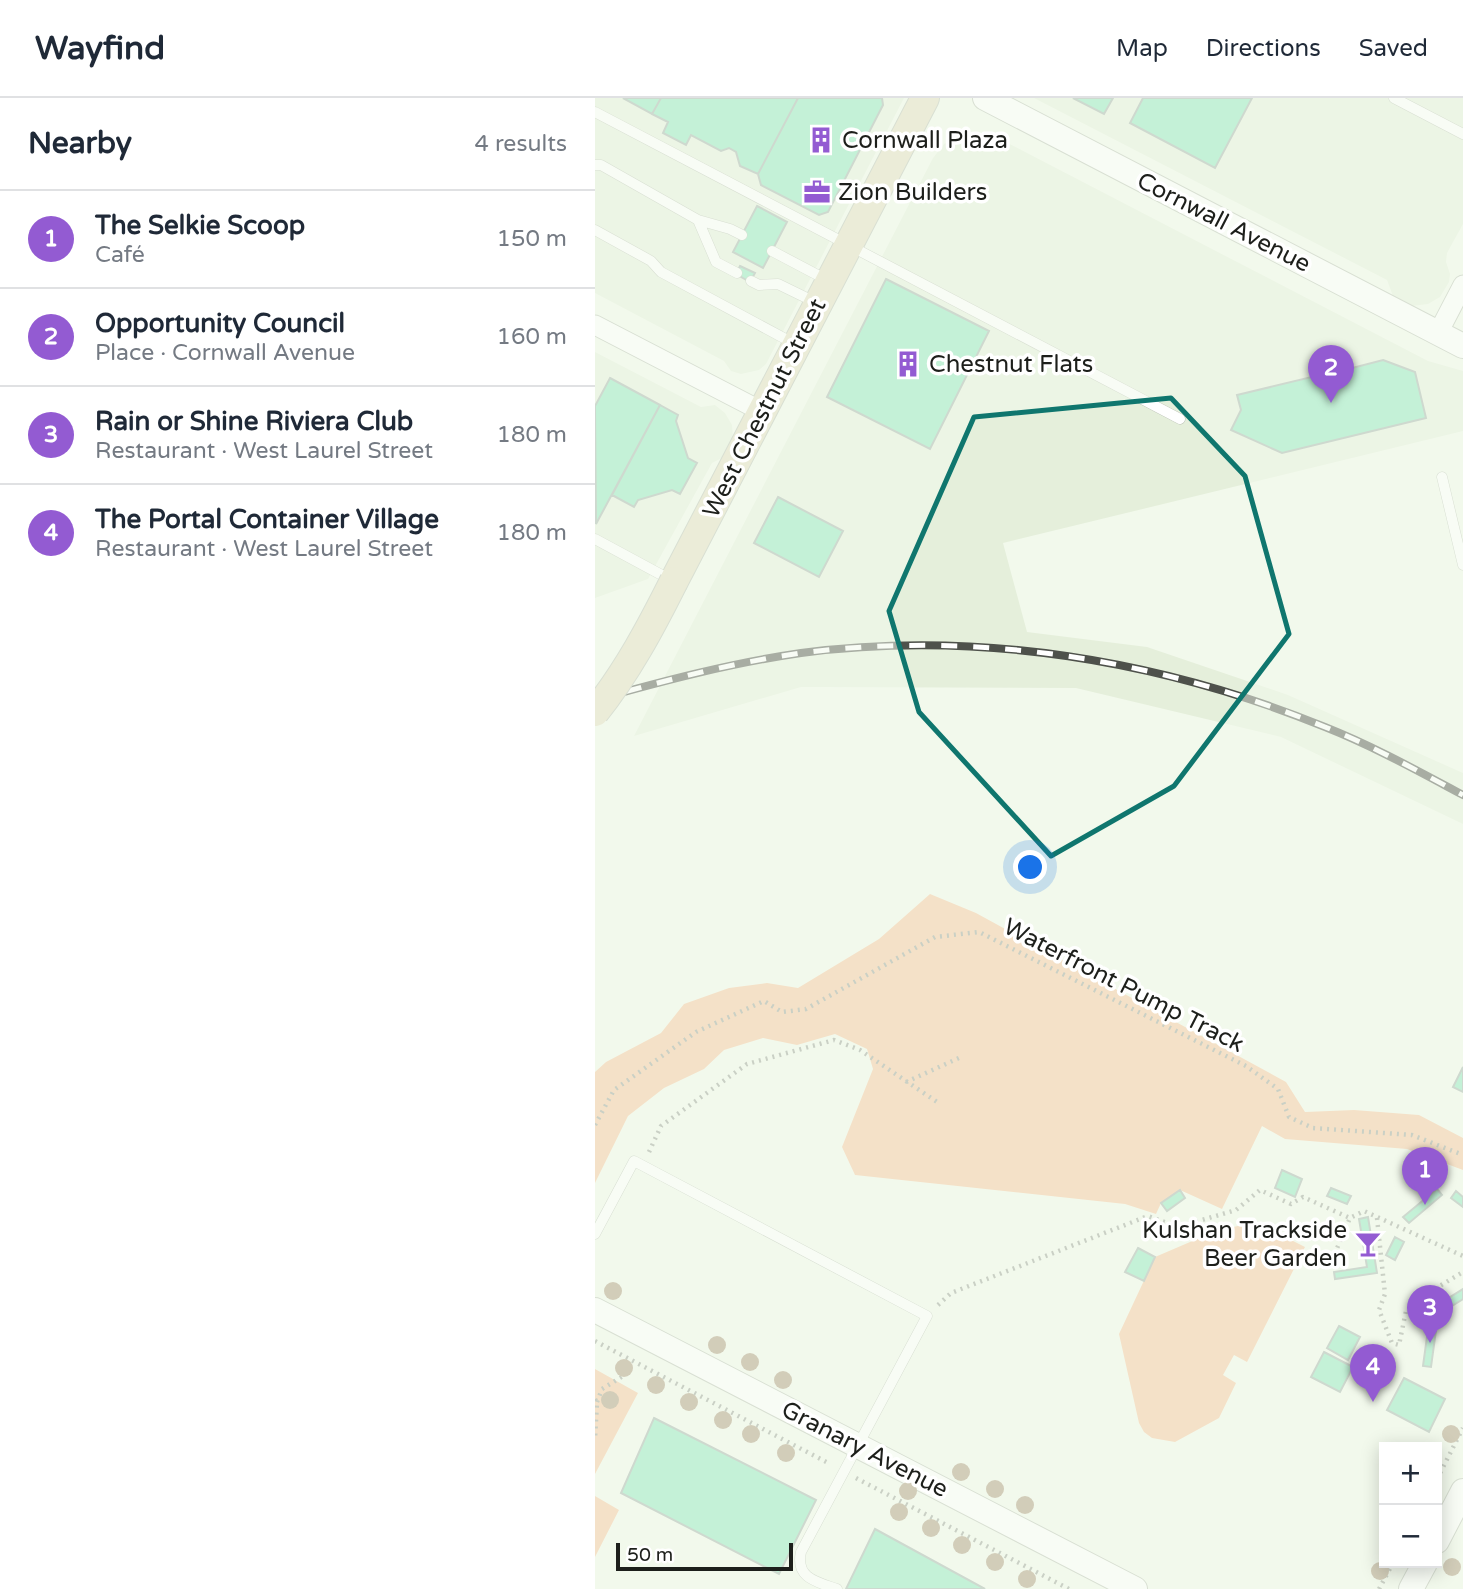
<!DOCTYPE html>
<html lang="en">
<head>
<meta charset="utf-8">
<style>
	:root { --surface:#fff; --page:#f2f2f3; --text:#1f2937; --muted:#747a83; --line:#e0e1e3; --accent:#935bd2 }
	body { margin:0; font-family:"Varela Round",sans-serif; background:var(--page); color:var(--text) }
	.controls { position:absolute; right:21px; bottom:21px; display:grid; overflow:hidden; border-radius:0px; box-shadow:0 4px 18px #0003 }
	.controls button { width:63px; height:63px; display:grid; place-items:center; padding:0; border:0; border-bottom:2px solid var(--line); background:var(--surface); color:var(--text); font:35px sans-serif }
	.scale { position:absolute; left:21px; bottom:18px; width:177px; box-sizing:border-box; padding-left:7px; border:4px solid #1d1f1b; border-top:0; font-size:19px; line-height:24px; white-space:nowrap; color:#1d1f1b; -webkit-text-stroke:5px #fff; paint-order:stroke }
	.you { position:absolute; left:436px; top:770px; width:24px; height:24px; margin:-18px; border:5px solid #fff; border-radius:50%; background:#1a73e8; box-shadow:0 0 0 10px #1a73e833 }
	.badge { display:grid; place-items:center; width:46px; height:46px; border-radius:50%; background:var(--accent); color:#fff; font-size:23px; font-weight:700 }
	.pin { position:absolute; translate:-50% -58px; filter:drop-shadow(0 2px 4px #0008) }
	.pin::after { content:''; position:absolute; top:37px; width:24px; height:21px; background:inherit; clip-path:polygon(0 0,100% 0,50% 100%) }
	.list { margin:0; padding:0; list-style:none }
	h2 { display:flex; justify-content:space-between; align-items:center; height:91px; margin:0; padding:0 28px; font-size:30px }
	h2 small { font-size:23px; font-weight:400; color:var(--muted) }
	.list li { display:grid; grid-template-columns:46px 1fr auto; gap:21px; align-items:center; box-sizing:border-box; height:98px; padding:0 28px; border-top:2px solid var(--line) }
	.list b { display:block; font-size:26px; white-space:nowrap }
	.list p { margin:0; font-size:23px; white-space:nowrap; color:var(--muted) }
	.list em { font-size:23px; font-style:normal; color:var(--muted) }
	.map { position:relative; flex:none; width:868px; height:1491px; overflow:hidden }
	header { display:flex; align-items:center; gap:42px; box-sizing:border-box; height:98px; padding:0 35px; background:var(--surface); border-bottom:2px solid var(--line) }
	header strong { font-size:33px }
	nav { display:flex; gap:38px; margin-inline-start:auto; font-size:24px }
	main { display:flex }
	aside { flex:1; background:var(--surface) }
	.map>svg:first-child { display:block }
	.built { fill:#e5efdb }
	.green { fill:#f7c49c }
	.building { fill:#8ce7bd; stroke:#a3b1aa; stroke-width:2 }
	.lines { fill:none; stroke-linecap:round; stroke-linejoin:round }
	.service-casing { stroke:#bac0b4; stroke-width:11 }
	.minor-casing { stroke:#bac0b4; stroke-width:21 }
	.tertiary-casing { stroke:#bac0b4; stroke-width:26 }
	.secondary-casing { stroke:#bac0b4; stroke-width:30 }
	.path { stroke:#999e95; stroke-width:4.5; stroke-dasharray:2 5; stroke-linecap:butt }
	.service { stroke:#fff; stroke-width:10 }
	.minor { stroke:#fff; stroke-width:19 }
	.tertiary { stroke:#fff; stroke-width:24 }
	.secondary { stroke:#e2dbbe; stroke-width:28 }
	.rail-casing { stroke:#4e514b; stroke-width:8 }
	.rail { stroke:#fff; stroke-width:5; stroke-dasharray:16; stroke-linecap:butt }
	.secondary-bridge-casing { stroke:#bac0b4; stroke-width:30; stroke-linecap:butt }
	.secondary-bridge { stroke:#e2dbbe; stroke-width:28 }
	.tree { fill:#ac977b }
	.marked { fill:none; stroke:#0f766e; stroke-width:5; stroke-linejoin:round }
	.labels { text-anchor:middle; stroke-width:7; stroke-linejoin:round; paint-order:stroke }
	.poi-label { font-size:24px; fill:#1d1f1b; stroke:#fff; text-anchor:start }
	.street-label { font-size:24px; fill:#1d1f1b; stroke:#fff }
</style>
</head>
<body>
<header>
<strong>Wayfind</strong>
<nav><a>Map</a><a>Directions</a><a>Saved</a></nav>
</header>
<main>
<aside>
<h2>Nearby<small>4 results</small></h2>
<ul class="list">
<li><span class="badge">1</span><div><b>The Selkie Scoop</b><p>Café</p></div><em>150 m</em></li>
<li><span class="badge">2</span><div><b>Opportunity Council</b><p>Place · Cornwall Avenue</p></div><em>160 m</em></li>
<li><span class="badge">3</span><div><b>Rain or Shine Riviera Club</b><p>Restaurant · West Laurel Street</p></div><em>180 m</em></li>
<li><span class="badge">4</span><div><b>The Portal Container Village</b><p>Restaurant · West Laurel Street</p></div><em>180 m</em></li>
</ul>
</aside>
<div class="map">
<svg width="868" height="1491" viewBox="0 0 868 1491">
	<rect width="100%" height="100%" fill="#f2f9ec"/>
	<path class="built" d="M0 0H309L171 266 164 272 146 276 136 273 129 263 0 195Z
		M439 0H868V126L852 155 851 164 855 176 854 184 845 199 833 206 817 208 803 203 798 198 792 182Z
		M383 36 403 40 833 263 868 273V333L408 445 432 534 552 549 693 597 868 675V726L686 639 481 590 206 589 39 638 338 60 349 46 364 38Z
		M0 254 106 309 120 307 130 315 137 327 138 340 129 359 117 365 53 481 0 500Z"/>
	<path class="green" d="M335 796 381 815 691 984 710 1014 759 1012 824 1017 868 1040V1072L812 1051 690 1041 667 1028 627 1111 585 1092 566 1105 561 1116 530 1106 260 1077 247 1049 278 971 272 951 240 936 202 947 168 940 129 952 109 971 69 990 33 1018 0 1085V974L11 964 66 935 89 906 134 890 172 885 203 890 284 841Z
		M659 1123 710 1149 652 1264 639 1257 628 1277 641 1285 624 1320 580 1344 557 1340 549 1334 544 1325 524 1236 560 1159 609 1138Z
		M0 1271 43 1295 0 1376Z
		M0 1398 24 1412 0 1459Z"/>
	<path class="building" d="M28 0H66L57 16Z
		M66 0H203L163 76 145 68 141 54 134 50 126 53 96 37 91 47 68 35 73 24 57 16Z
		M203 0H287L288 7 233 114 224 117 166 87 163 76Z
		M478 0H518L509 16Z
		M548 0H657L620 70 535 25Z
		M162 108 192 124 168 170 138 154Z
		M145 168 160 175 155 184 141 176Z
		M291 181 394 233 335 351 232 299Z
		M788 262 820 274 831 320 687 355 636 332 646 312 642 297 717 279 725 265 742 274Z
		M15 280 65 307 1 426 0 308Z
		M65 307 83 317 81 323 93 360 102 365 85 396 77 392 43 402 39 409 17 397Z
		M183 399 248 433 224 479 159 445Z
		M868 969V994L858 989Z
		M687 1072 707 1081 700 1099 680 1090Z
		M736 1090 756 1098 752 1106 732 1098Z
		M842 1091 847 1097 814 1125 808 1119Z
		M585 1092 590 1100 572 1113 566 1105Z
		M861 1093 868 1099V1109L856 1100Z
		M773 1119 782 1175 740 1181 739 1174 772 1169 764 1121Z
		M800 1139 809 1144 800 1162 791 1157Z
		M543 1150 560 1159 549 1183 530 1174Z
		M868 1191V1201L857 1208 852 1201Z
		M834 1224 842 1225 836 1269 828 1268Z
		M744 1228 765 1239 753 1262 732 1250Z
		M729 1254 758 1269 745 1294 716 1279Z
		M809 1280 850 1301 834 1334 792 1312Z
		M59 1320 221 1402 184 1476 26 1395Z
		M280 1431 390 1491H251Z"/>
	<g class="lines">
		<g class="service-casing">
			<path id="service" d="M799 0 868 36
				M0 14 585 321
				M0 67H6L103 122 135 131 147 137
				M103 122 121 164 142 175
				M0 132 56 163 66 174 198 245
				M177 153 232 182
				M156 183 164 187 183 186 220 204
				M847 379 868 467
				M0 441 76 482
				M0 1136 39 1063 332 1218 206 1454C200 1480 222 1484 242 1491"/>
		</g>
		<g class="minor-casing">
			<path id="minor" d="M0 227 168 314
				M843 235 868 187"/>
		</g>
		<g class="tertiary-casing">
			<path id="tertiary" d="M390 0 868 248
				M0 1212 540 1491
				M842 1443 868 1393
				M816 1491 830 1465"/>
		</g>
		<g class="secondary-casing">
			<path id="secondary" d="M79 483 330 0"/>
		</g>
		<path class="path" d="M311 984 364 960
			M0 1027 19 992 101 934 169 903 187 914 211 911 340 839 384 834 651 968 683 991 694 1019 718 1030 817 1037 868 1057
			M54 1054 66 1028 152 966 239 942 265 952 345 1006
			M782 1120 790 1196 784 1212 797 1245 804 1247 811 1213 827 1210 843 1189 868 1174
			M734 1169 755 1120
			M343 1207 356 1195 553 1118 583 1129 641 1112 665 1092 696 1106 708 1099 755 1120 769 1113 868 1158
			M0 1243 235 1366
			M0 1301 2 1305 0 1341
			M2 1304 7 1291 28 1278
			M261 1380 474 1491
			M842 1381 868 1330
			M784 1491 798 1465"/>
		<use href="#service" class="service"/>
		<use href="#minor" class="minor"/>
		<use href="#tertiary" class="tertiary"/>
		<use href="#secondary" class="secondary"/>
		<g class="rail-casing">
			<path id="rail" d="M0 602C68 583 136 565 206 555 384 532 566 562 730 629 778 648 823 673 868 697"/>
		</g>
		<use href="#rail" class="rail"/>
		<g class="secondary-bridge-casing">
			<path id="secondary-bridge" d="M0 614C32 574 56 529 79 483"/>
		</g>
		<use href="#secondary-bridge" class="secondary-bridge"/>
	</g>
	<g class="tree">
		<circle cx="18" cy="1193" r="9"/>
		<circle cx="122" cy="1247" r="9"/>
		<circle cx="155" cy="1264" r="9"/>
		<circle cx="29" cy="1270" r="9"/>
		<circle cx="188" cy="1282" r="9"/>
		<circle cx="61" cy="1287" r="9"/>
		<circle cx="15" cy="1302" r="9"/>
		<circle cx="94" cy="1304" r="9"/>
		<circle cx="128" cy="1322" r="9"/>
		<circle cx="156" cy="1336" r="9"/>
		<circle cx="856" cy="1336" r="9"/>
		<circle cx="191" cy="1355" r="9"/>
		<circle cx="366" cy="1374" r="9"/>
		<circle cx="400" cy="1391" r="9"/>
		<circle cx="313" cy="1393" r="9"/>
		<circle cx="430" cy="1407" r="9"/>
		<circle cx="304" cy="1414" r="9"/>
		<circle cx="336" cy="1430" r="9"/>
		<circle cx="367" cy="1447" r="9"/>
		<circle cx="400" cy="1464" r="9"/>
		<circle cx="857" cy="1469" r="9"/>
		<circle cx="785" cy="1473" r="9"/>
		<circle cx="432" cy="1481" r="9"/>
	</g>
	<path d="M0 0H868V1491H0ZM576 300 650 378 694 536 579 688 456 758 324 614 294 513 379 319Z" fill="#f2f9ec" fill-opacity=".55" fill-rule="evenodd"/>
	<path class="marked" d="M576 300 650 378 694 536 579 688 456 758 324 614 294 513 379 319Z"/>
	<defs>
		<g id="building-bare" transform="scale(2.1)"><path d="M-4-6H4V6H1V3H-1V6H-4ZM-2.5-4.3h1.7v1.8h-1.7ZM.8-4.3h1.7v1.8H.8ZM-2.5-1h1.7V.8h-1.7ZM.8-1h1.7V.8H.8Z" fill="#935bd2" stroke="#fff" stroke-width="2.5" paint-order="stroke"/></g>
		<g id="office-bare" transform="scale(2.1)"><path d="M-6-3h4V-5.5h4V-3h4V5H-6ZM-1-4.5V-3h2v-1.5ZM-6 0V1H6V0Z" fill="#935bd2" stroke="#fff" stroke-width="2.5" paint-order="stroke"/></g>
		<g id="bar-bare" transform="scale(2.1)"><path d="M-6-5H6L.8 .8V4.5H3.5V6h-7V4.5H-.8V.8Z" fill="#935bd2" stroke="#fff" stroke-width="2.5" paint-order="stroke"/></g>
	</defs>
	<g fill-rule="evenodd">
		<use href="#building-bare" x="226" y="42"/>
		<use href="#office-bare" x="222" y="94"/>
		<use href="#building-bare" x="313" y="266"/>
		<use href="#bar-bare" x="773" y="1146"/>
	</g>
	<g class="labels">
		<g class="poi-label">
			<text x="247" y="50">Cornwall Plaza</text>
			<text x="243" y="102">Zion Builders</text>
			<text x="334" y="274">Chestnut Flats</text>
			<text x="752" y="1140" text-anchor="end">Kulshan Trackside<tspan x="752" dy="28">Beer Garden</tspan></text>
		</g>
		<g class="street-label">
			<text transform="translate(629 124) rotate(27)" y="8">Cornwall Avenue</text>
			<text transform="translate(169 310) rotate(-63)" y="8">West Chestnut Street</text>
			<text transform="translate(529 887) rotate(27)" y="8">Waterfront Pump Track</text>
			<text transform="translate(270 1351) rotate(27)" y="8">Granary Avenue</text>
		</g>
	</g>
</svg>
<div class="controls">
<button>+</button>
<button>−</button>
</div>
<div class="scale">50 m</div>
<div class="you"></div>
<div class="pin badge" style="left:830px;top:1107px">1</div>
<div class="pin badge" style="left:736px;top:305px">2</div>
<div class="pin badge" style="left:835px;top:1245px">3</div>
<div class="pin badge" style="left:778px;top:1304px">4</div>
</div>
</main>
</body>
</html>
